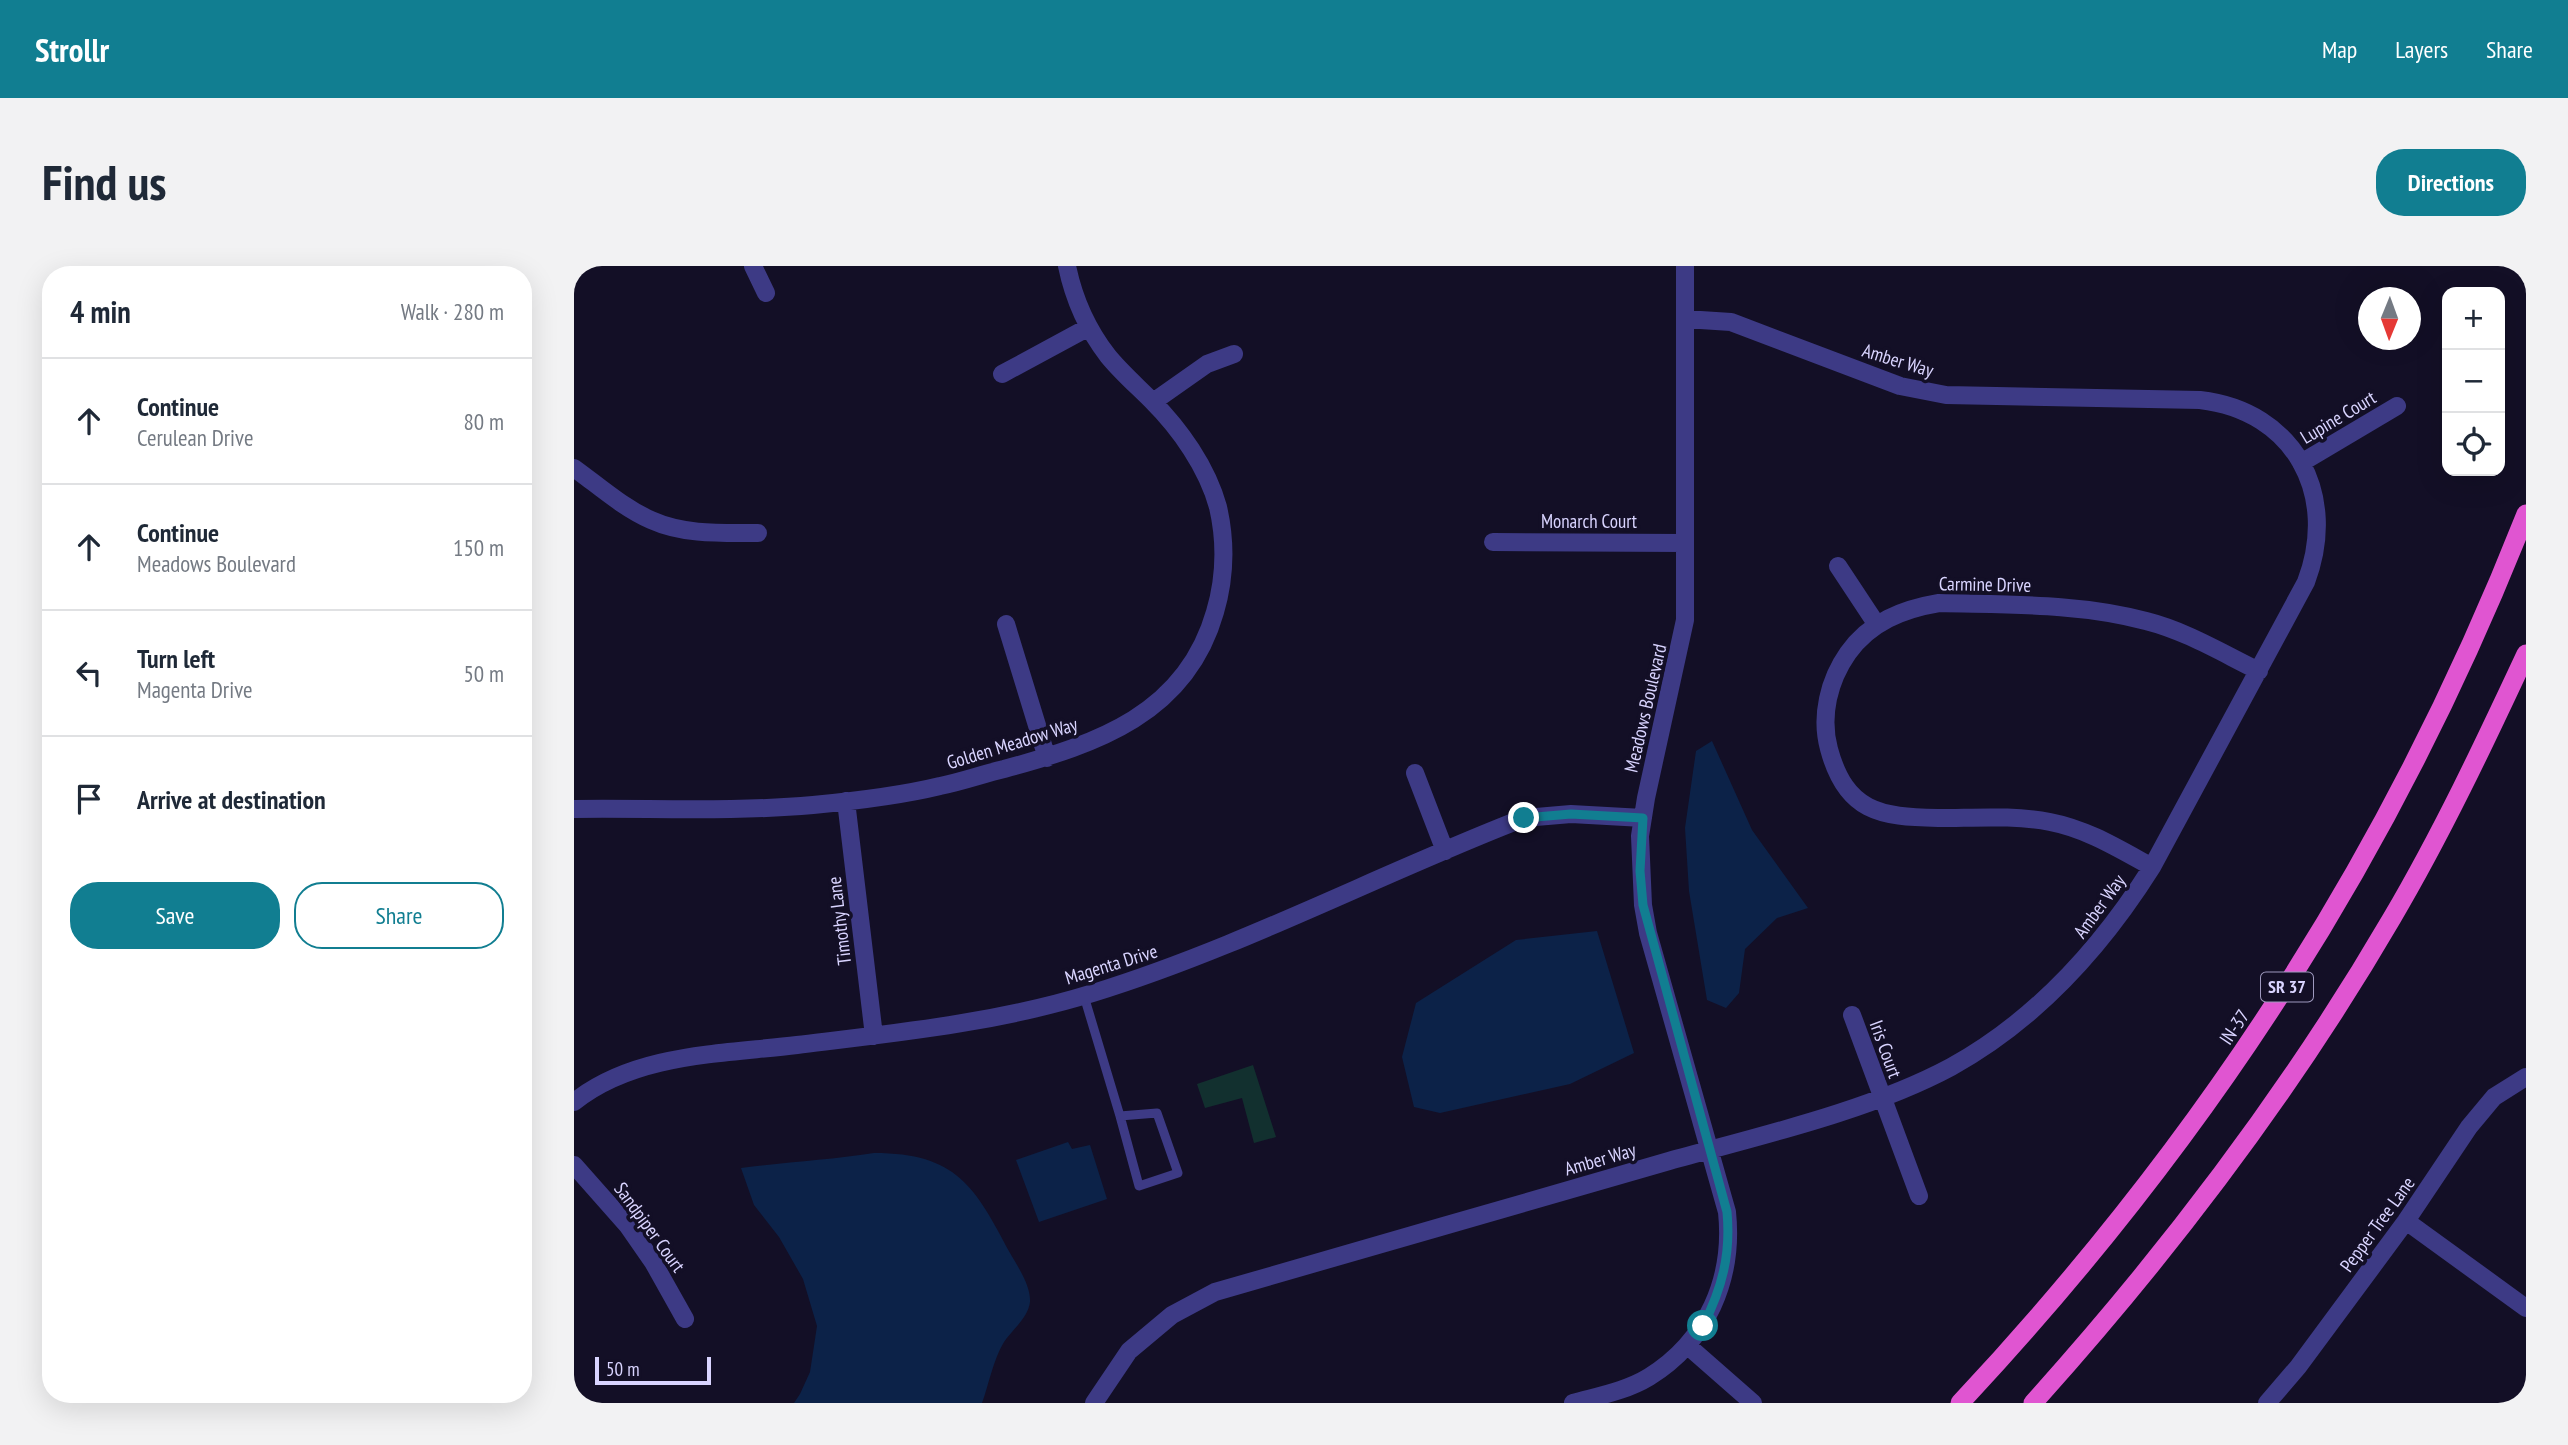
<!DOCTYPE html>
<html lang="en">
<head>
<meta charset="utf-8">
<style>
	:root { --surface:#fff; --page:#f2f2f3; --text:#1f2937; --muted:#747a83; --line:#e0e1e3; --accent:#117e91 }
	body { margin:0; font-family:"PT Sans Narrow",sans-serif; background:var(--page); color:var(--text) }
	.controls { position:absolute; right:21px; top:21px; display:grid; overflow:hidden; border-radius:14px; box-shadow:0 7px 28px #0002 }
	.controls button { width:63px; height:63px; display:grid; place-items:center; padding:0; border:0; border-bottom:2px solid var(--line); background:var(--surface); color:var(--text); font:35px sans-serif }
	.compass { position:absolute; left:1784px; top:21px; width:63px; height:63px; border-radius:50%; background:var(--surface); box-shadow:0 7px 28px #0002; rotate:181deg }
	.scale { position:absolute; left:21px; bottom:18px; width:116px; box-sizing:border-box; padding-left:7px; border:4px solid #d9d4ff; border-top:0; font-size:19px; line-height:24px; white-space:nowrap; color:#d9d4ff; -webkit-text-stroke:5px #130f26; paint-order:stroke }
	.stop { position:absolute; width:21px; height:21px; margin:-16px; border:5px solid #117e91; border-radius:50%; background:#fff }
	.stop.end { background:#117e91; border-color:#fff; box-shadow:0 2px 7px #0008 }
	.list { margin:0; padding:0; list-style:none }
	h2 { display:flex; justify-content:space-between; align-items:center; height:91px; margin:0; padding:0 28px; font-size:30px }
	h2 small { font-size:23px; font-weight:400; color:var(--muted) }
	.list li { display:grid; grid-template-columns:46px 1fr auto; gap:21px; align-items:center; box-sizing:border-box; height:126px; padding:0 28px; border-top:2px solid var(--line) }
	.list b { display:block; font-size:26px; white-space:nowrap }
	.list p { margin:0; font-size:23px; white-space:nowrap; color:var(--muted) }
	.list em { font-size:23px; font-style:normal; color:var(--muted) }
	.actions { display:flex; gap:14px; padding:21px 28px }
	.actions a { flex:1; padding:16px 0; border:2px solid var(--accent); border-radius:28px; text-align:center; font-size:24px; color:var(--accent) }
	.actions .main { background:var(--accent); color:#fff }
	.icon { flex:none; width:38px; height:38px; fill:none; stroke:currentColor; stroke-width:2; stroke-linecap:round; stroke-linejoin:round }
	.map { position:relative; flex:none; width:1952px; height:1137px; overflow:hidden; border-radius:28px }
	header { display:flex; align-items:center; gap:42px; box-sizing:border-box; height:98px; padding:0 35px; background:var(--accent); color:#fff }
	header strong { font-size:33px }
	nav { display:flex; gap:38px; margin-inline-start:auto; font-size:24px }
	.intro { display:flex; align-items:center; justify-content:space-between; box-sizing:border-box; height:168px; padding:0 42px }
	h1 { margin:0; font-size:49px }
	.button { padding:18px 32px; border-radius:28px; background:var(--accent); color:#fff; font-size:24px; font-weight:700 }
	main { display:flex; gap:42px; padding:0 42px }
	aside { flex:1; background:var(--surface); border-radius:28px; box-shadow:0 7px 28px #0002 }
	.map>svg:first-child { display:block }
	.green { fill:#12302f }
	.water { fill:#0c2248 }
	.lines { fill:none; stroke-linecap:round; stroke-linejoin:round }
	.service { stroke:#3d3a85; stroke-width:9 }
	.minor { stroke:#3d3a85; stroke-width:18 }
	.trunk { stroke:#e055d1; stroke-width:19 }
	.route { stroke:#117e91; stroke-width:9 }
	.labels { text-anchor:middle; stroke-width:7; stroke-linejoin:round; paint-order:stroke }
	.shield { fill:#130f26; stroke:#9e99be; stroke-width:2 }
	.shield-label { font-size:18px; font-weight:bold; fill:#d9d4ff }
	.street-label { font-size:19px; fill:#d9d4ff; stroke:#130f26 }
</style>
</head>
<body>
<header>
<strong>Strollr</strong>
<nav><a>Map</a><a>Layers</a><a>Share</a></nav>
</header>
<div class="intro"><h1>Find us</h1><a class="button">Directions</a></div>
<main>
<aside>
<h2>4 min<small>Walk · 280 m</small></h2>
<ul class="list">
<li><svg class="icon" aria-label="ahead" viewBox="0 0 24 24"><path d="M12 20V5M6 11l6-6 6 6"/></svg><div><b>Continue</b><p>Cerulean Drive</p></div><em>80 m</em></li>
<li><svg class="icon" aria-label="ahead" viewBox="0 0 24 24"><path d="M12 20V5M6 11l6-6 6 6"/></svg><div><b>Continue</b><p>Meadows Boulevard</p></div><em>150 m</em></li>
<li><svg class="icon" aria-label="left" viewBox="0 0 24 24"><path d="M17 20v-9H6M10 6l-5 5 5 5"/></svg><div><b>Turn left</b><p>Magenta Drive</p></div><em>50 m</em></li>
<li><svg class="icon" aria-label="arrive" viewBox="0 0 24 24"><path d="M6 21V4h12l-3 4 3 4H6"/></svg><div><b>Arrive at destination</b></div></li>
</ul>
<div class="actions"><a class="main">Save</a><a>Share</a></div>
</aside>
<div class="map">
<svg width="1952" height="1137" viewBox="0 0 1952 1137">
	<rect width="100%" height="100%" fill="#130f26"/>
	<path class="green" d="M679 799 702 871 680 877 668 832 631 842 623 818Z"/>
	<path class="water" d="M1138 475 1178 564 1234 642 1203 652 1171 683 1165 727 1152 742 1133 734 1115 625 1111 562 1122 485Z
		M1023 665 1060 787 996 818 866 847 840 841 828 791 842 737 942 674Z
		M494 876 498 883 516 879 533 933 465 956 442 894Z
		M300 887C383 887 401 921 436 987 444 1001 457 1020 456 1036 454 1052 438 1064 430 1076 419 1094 415 1118 408 1137H220L226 1128 236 1106 243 1060 229 1013 205 971 180 939 167 902C212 896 256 894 300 887Z"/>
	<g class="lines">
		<path class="service" d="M510 730 546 850 583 847 604 907 565 920 546 850"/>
		<path class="minor" d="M179 0 192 27
			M428 108 515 61
			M579 136 633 98 660 88
			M1727 197 1823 140
			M0 202C25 220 48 241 77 254 110 269 148 267 184 267
			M919 276 1111 277
			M1264 300 1303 359
			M432 358 473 492
			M841 507 871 585
			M272 535 300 770
			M0 543C79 542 160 546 239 539 281 535 325 530 366 520 387 516 409 508 430 503 523 478 612 448 641 346 651 312 652 276 644 241 633 201 606 163 577 134 562 119 547 106 534 90 513 63 500 34 493 0
			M1578 601C1545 583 1513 563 1476 556 1440 549 1401 552 1364 552 1306 551 1272 546 1255 483 1246 450 1255 414 1274 387 1296 356 1329 343 1365 337 1434 339 1505 337 1572 355 1612 365 1648 387 1685 405
			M1278 749 1345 930
			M0 836C61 787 149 788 223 779 322 767 422 757 519 727 668 681 805 608 950 552L997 548 1069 552
			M0 899 54 960 79 996 111 1053
			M1832 955 1952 1042
			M1114 1080 1179 1137
			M520 1137 555 1085 598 1049 641 1026C792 982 944 939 1095 895 1185 870 1295 845 1377 801 1462 754 1527 682 1578 601L1732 316C1765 229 1721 145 1626 134L1372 129 1326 120 1157 56 1111 53
			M999 1137C1024 1130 1052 1125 1075 1111 1133 1075 1160 1013 1153 946L1074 667 1069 639 1066 570 1072 532 1111 354V0
			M1693 1137 1724 1101 1832 955 1895 861 1920 831 1952 811"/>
		<path class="trunk" d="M1386 1137C1634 872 1819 586 1952 248
			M1459 1137C1594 987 1716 827 1818 652 1868 567 1910 478 1952 388"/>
	</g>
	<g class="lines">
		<path class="route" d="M950 552 997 548 1069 552 1066 605 1069 639 1153 946C1157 989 1148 1022 1129 1060"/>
	</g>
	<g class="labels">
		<rect class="shield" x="1687" y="706.5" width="52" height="29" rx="5"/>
		<g class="shield-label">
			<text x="1713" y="727">SR 37</text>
		</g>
		<g class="street-label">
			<text transform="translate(1324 94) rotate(17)" y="7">Amber Way</text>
			<text transform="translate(1764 151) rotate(-31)" y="7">Lupine Court</text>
			<text x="1015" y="262">Monarch Court</text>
			<text transform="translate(1411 318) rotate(1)" y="7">Carmine Drive</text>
			<text transform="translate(1071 442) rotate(-77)" y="7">Meadows Boulevard</text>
			<text transform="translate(438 477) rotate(-17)" y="7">Golden Meadow Way</text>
			<text transform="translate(1525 640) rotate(-54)" y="7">Amber Way</text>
			<text transform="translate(265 655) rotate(-97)" y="7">Timothy Lane</text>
			<text transform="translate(537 698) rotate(-17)" y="7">Magenta Drive</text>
			<text transform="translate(1660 761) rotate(-56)" y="7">IN-37</text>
			<text transform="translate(1312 783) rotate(70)" y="7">Iris Court</text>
			<text transform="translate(1026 893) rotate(-16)" y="7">Amber Way</text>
			<text transform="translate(1803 958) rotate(-54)" y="7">Pepper Tree Lane</text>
			<text transform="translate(76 961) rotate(54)" y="7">Sandpiper Court</text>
		</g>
	</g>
</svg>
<div class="controls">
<button>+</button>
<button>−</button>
<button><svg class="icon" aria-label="locate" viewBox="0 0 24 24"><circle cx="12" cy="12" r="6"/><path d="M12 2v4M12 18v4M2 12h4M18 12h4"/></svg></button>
</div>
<svg class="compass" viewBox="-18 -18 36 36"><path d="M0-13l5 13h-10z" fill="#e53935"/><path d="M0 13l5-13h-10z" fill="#747a83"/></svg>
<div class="scale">50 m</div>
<div class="stop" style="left:1129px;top:1060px"></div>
<div class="stop end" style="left:950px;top:552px"></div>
</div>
</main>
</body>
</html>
